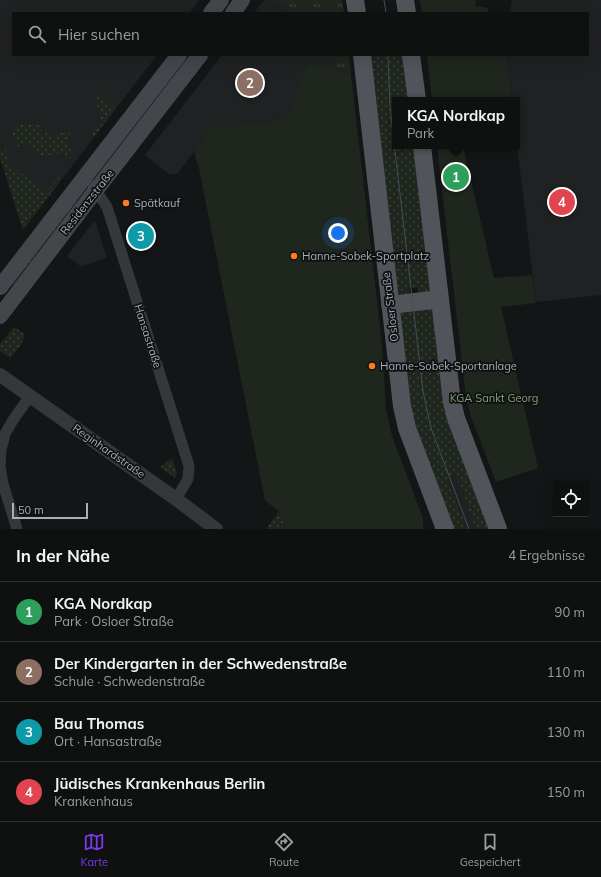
<!DOCTYPE html>
<html lang="de">
<head>
<meta charset="utf-8">
<style>
	:root { --surface:#0f1010; --page:#181919; --text:#f1f3f6; --muted:#9b9d9f; --line:#2f3030; --accent:#7c3aed }
	body { margin:0; font-family:Mulish,sans-serif; background:var(--page); color:var(--text) }
	.controls { position:absolute; right:12px; bottom:12px; display:grid; overflow:hidden; border-radius:0px; box-shadow:0 4px 16px #0002 }
	.controls button { width:36px; height:36px; display:grid; place-items:center; padding:0; border:0; border-bottom:1px solid var(--line); background:var(--surface); color:var(--text); font:20px sans-serif }
	.scale { position:absolute; left:12px; bottom:10px; width:76px; box-sizing:border-box; padding-left:4px; border:2px solid #a5b0b8; border-top:0; font-size:11px; line-height:14px; white-space:nowrap; color:#a5b0b8; -webkit-text-stroke:3px #0f1011; paint-order:stroke }
	.you { position:absolute; left:338px; top:233px; width:14px; height:14px; margin:-10px; border:3px solid #fff; border-radius:50%; background:#1a73e8; box-shadow:0 0 0 6px #1a73e833 }
	.badge { display:grid; place-items:center; width:26px; height:26px; border-radius:50%; background:var(--accent); color:#fff; font-size:13px; font-weight:700 }
	.pin { position:absolute; translate:-50% -50%; border:2px solid #fff; box-shadow:0 1px 4px #0006 }
	.popup { position:absolute; left:392px; top:97px; width:128px; height:52px; box-sizing:border-box; display:grid; place-content:center; border-radius:0px; background:var(--surface); filter:drop-shadow(0 1px 3px #0005); font-size:13px; white-space:nowrap; color:var(--muted) }
	.popup b { font-size:15px; color:var(--text) }
	.popup::after { content:''; position:absolute; left:50%; top:100%; margin-left:-8px; border:8px solid transparent; border-top-color:var(--surface) }
	.list { margin:0; padding:0; list-style:none }
	h2 { display:flex; justify-content:space-between; align-items:center; height:52px; margin:0; padding:0 16px; font-size:17px }
	h2 small { font-size:13px; font-weight:400; color:var(--muted) }
	.list li { display:grid; grid-template-columns:26px 1fr auto; gap:12px; align-items:center; box-sizing:border-box; height:60px; padding:0 16px; border-top:1px solid var(--line) }
	.list b { display:block; font-size:15px; white-space:nowrap }
	.list p { margin:0; font-size:13px; white-space:nowrap; color:var(--muted) }
	.list em { font-size:13px; font-style:normal; color:var(--muted) }
	.icon { flex:none; width:22px; height:22px; fill:none; stroke:currentColor; stroke-width:2; stroke-linecap:round; stroke-linejoin:round }
	.map { position:relative; flex:none; width:601px; height:529px; overflow:hidden }
	.search { position:absolute; background:var(--surface); box-shadow:0 4px 16px #0002; left:12px; right:12px; top:12px; height:44px; display:flex; align-items:center; gap:10px; box-sizing:border-box; padding:0 14px; border-radius:0px; color:var(--muted); font-size:15px }
	.sheet { height:292px; background:var(--surface) }
	nav { display:flex; justify-content:space-around; align-items:center; box-sizing:border-box; height:56px; border-top:1px solid var(--line); background:var(--surface); font-size:11px; color:var(--muted) }
	nav a { display:grid; justify-items:center; gap:2px }
	nav .on { color:var(--accent) }
	.map>svg:first-child { display:block }
	.built { fill:#202123 }
	.grass { fill:url(#grass-dots) }
	.park { fill:url(#park-tufts) }
	.garden { fill:#1f261e }
	.lines { fill:none; stroke-linecap:round; stroke-linejoin:round }
	.minor { stroke:#35383b; stroke-width:11 }
	.tertiary { stroke:#35383b; stroke-width:14 }
	.secondary { stroke:#43474c; stroke-width:16 }
	.primary { stroke:#51555b; stroke-width:18 }
	.tram { stroke:#484c51; stroke-width:1 }
	.poi-dot { fill:#ff7a23; stroke:#0f1011; stroke-width:1.5 }
	.labels { text-anchor:middle; stroke-width:3.5; stroke-linejoin:round; paint-order:stroke }
	.street-label { font-size:11px; fill:#a5b0b8; stroke:#0f1011 }
	.poi-label { font-size:11px; fill:#a5b0b8; stroke:#0f1011; text-anchor:start }
	.park-label { font-size:11px; fill:#83a47a; stroke:#0f1011 }
</style>
</head>
<body>
<div class="map">
<svg width="601" height="529" viewBox="0 0 601 529">
	<defs>
		<pattern id="grass-dots" width="8" height="8" patternUnits="userSpaceOnUse"><rect width="8" height="8" fill="#1f261e"/><path d="M2 2h.1M6 6h.1" fill="none" stroke="#3d433d" stroke-width="1.8" stroke-linecap="round"/></pattern>
		<pattern id="park-tufts" width="24" height="20" patternUnits="userSpaceOnUse"><rect width="24" height="20" fill="#1f261e"/><path d="M3 7l-1-3M5 7V3M7 7l1-3M15 17l-1-3M17 17v-4M19 17l1-3" fill="none" stroke="#3d433d"/></pattern>
	</defs>
	<rect width="100%" height="100%" fill="#141516"/>
	<path class="built" d="M0 0H199L189 13H13V55H157L23 230 0 158Z
		M264 0H273L291 13H254Z
		M512 0H601V295L536 302 517 144V100H512L507 55H588V13H510Z
		M222 55H335L331 69 307 62 287 118 214 129 209 125 194 152 178 173 170 175 145 155Z
		M95 220 107 258 80 267 79 265 67 256Z
		M447 450 476 529H467L438 454Z"/>
	<path class="grass" d="M368 55H405L410 100H395V146H415L431 293 419 296 418 287 409 288 410 297 400 295 397 291Z
		M94 91 116 108 95 136 92 134 101 122Z
		M29 122 40 126 51 155 41 156 33 159 38 153 24 141 18 147 16 145 11 128Z
		M43 128 47 130 50 137 72 130C67 139 69 147 73 155L71 158 61 154H53Z
		M6 149 9 163 45 193 61 174 62 179 23 230 0 158V151Z
		M75 199 78 205 15 286 11 283Z
		M432 307 492 529H476L455 473 450 475 452 479 448 480 467 529H452L414 428 399 311Z
		M14 327 25 334 21 345 10 358 0 351V344Z
		M172 458 177 473 175 478 160 467Z
		M279 511 286 529H266Z"/>
	<path class="park" d="M273 0H342L344 13H291Z
		M335 55H349L351 74 331 69Z"/>
	<path class="garden" d="M420 0H476L475 6 488 8 487 13H422Z
		M427 55H507L512 100H432Z
		M307 62 351 74 382 344 386 409 392 436 423 518V524L424 529H286L279 511 265 501 199 168 194 152 209 125 214 129 287 118Z
		M437 146H463L494 278 532 275 536 303 501 307 538 468 496 482 471 417 466 398Z"/>
	<g class="lines">
		<path class="minor" d="M93 186 107 207 189 466 188 479 176 499
			M17 529 3 484 0 466 1 450 5 434 13 420 30 396"/>
		<path class="tertiary" d="M0 375 176 499 216 529"/>
		<path class="secondary" d="M211 13 221 0
			M233 13 242 0
			M0 287 179 55
			M0 316 96 190 200 55"/>
		<path class="primary" d="M355 0 357 13
			M405 0 407 13
			M362 55 402 406 407 428 445 529
			M411 55 417 100
			M422 146 452 402 456 418 498 529
			M390 305 440 299"/>
		<path class="tram" d="M384 0 386 13
			M388 55 390 108 423 391 431 428 469 529"/>
	</g>
	<g class="poi-dot">
		<circle cx="126" cy="203" r="4"/>
		<circle cx="294" cy="256" r="4"/>
		<circle cx="372" cy="366" r="4"/>
	</g>
	<g class="labels">
		<g class="street-label">
			<text transform="translate(87 202) rotate(-52)" y="4">Residenzstraße</text>
			<text transform="translate(390 307) rotate(-97)" y="4">Osloer Straße</text>
			<text transform="translate(148 336) rotate(72)" y="4">Hansastraße</text>
			<text transform="translate(109 451) rotate(35)" y="4">Reginhardstraße</text>
		</g>
		<g class="poi-label">
			<text x="134" y="207">Spätkauf</text>
			<text x="302" y="260">Hanne-Sobek-Sportplatz</text>
			<text x="380" y="370">Hanne-Sobek-Sportanlage</text>
		</g>
		<g class="park-label">
			<text x="494" y="402">KGA Sankt Georg</text>
		</g>
	</g>
</svg>
<div class="controls">
<button><svg class="icon" aria-label="locate" viewBox="0 0 24 24"><circle cx="12" cy="12" r="6"/><path d="M12 2v4M12 18v4M2 12h4M18 12h4"/></svg></button>
</div>
<div class="scale">50 m</div>
<div class="you"></div>
<div class="pin badge" style="left:456px;top:177px;background:#2e9e5b">1</div>
<div class="popup"><b>KGA Nordkap</b>Park</div>
<div class="pin badge" style="left:250px;top:83px;background:#8d6e63">2</div>
<div class="pin badge" style="left:141px;top:236px;background:#0f9aa8">3</div>
<div class="pin badge" style="left:562px;top:202px;background:#e0444e">4</div>
<div class="search"><svg class="icon" aria-label="search" viewBox="0 0 24 24"><circle cx="10" cy="10" r="6"/><path d="M15 15l6 6"/></svg>Hier suchen</div>
</div>
<section class="sheet">
<h2>In der Nähe<small>4 Ergebnisse</small></h2>
<ul class="list">
<li><span class="badge" style="background:#2e9e5b">1</span><div><b>KGA Nordkap</b><p>Park · Osloer Straße</p></div><em>90 m</em></li>
<li><span class="badge" style="background:#8d6e63">2</span><div><b>Der Kindergarten in der Schwedenstraße</b><p>Schule · Schwedenstraße</p></div><em>110 m</em></li>
<li><span class="badge" style="background:#0f9aa8">3</span><div><b>Bau Thomas</b><p>Ort · Hansastraße</p></div><em>130 m</em></li>
<li><span class="badge" style="background:#e0444e">4</span><div><b>Jüdisches Krankenhaus Berlin</b><p>Krankenhaus</p></div><em>150 m</em></li>
</ul>
</section>
<nav>
<a class="on"><svg class="icon" aria-label="map" viewBox="0 0 24 24"><path d="M3 6l6-2 6 2 6-2v14l-6 2-6-2-6 2zM9 4v14M15 6v14"/></svg>Karte</a>
<a><svg class="icon" aria-label="directions" viewBox="0 0 24 24"><path d="M12 3l9 9-9 9-9-9zM9 14v-3h6M13 9l2 2-2 2"/></svg>Route</a>
<a><svg class="icon" aria-label="saved" viewBox="0 0 24 24"><path d="M7 4h10v16l-5-4-5 4z"/></svg>Gespeichert</a>
</nav>
</body>
</html>
